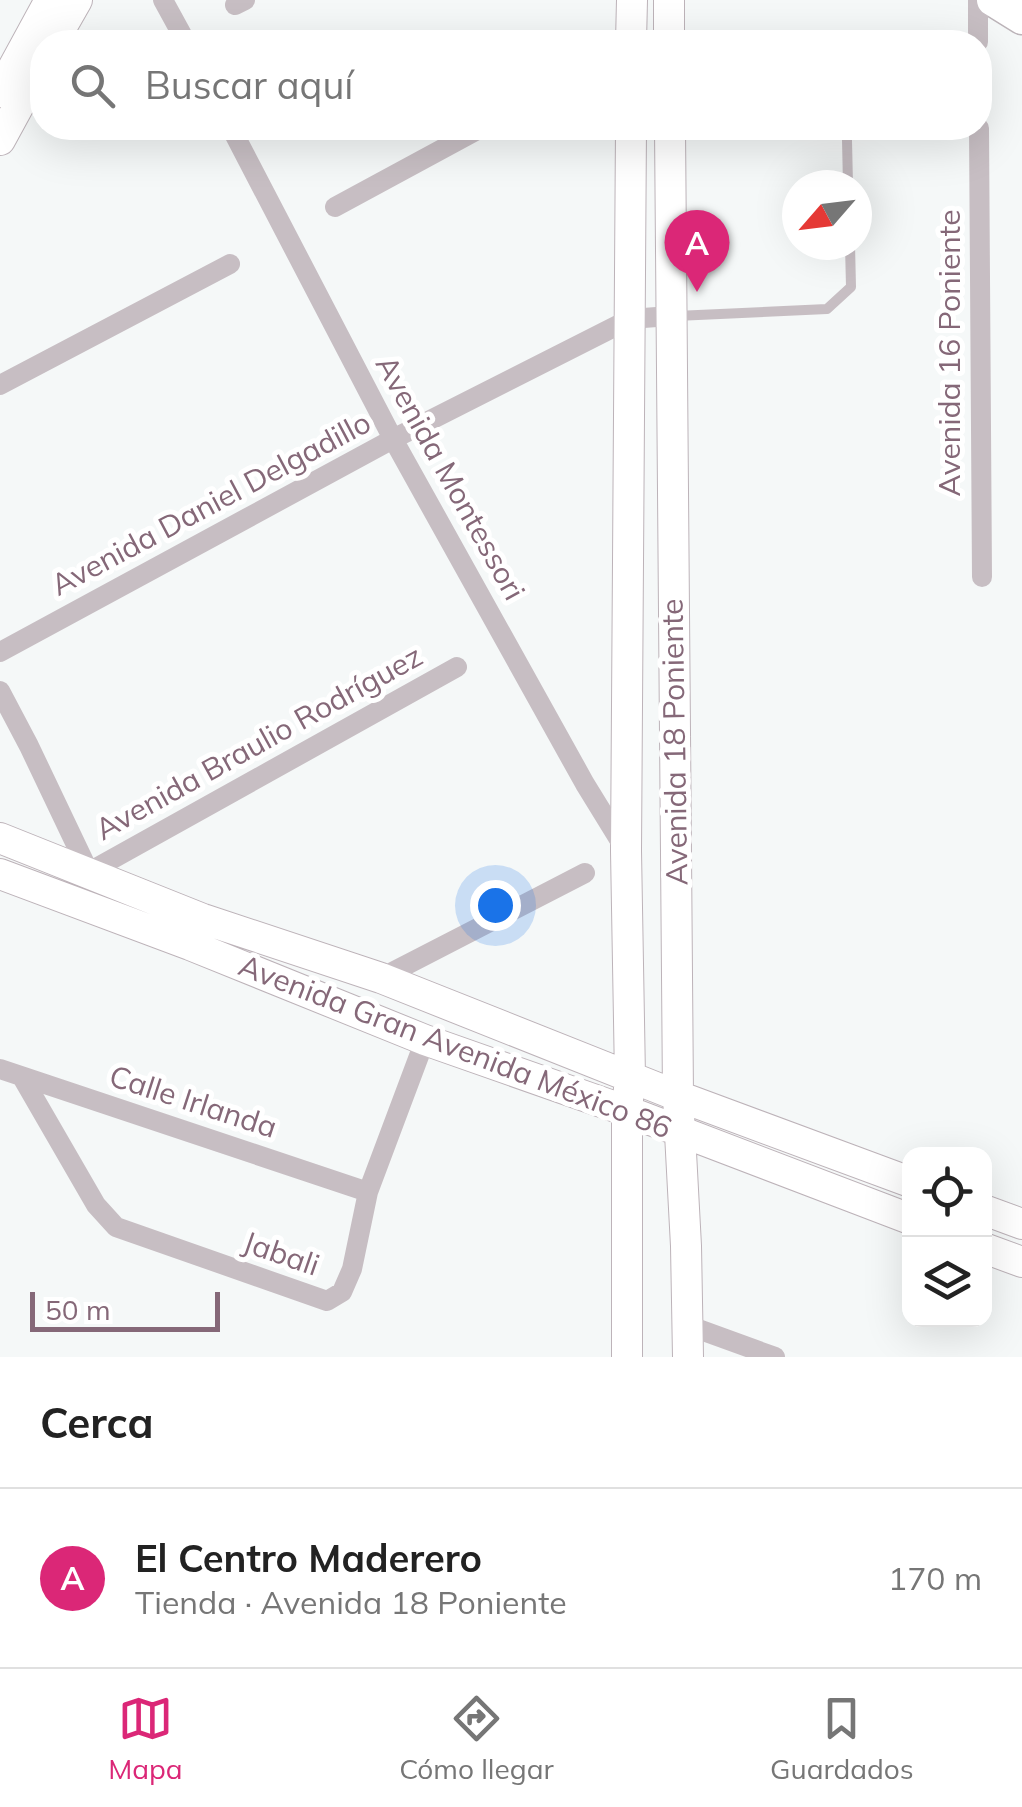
<!DOCTYPE html>
<html lang="es">
<head>
<meta charset="utf-8">
<style>
	:root { --surface:#fff; --page:#f2f2f2; --text:#222; --muted:#767676; --line:#e0e0e0; --accent:#db2777 }
	body { margin:0; font-family:Mulish,sans-serif; background:var(--page); color:var(--text) }
	.controls { position:absolute; right:30px; bottom:30px; display:grid; overflow:hidden; border-radius:20px; box-shadow:0 10px 40px #0002 }
	.controls button { width:90px; height:90px; display:grid; place-items:center; padding:0; border:0; border-bottom:2px solid var(--line); background:var(--surface); color:var(--text); font:50px sans-serif }
	.compass { position:absolute; left:782px; top:170px; width:90px; height:90px; border-radius:50%; background:var(--surface); box-shadow:0 10px 40px #0002; rotate:242deg }
	.scale { position:absolute; left:30px; bottom:25px; width:190px; box-sizing:border-box; padding-left:10px; border:5px solid #856878; border-top:0; font-size:28px; line-height:35px; white-space:nowrap; color:#856878; -webkit-text-stroke:8px #fff; paint-order:stroke }
	.you { position:absolute; left:495px; top:905px; width:35px; height:35px; margin:-25px; border:8px solid #fff; border-radius:50%; background:#1a73e8; box-shadow:0 0 0 15px #1a73e833 }
	.badge { display:grid; place-items:center; width:65px; height:65px; border-radius:50%; background:var(--accent); color:#fff; font-size:32px; font-weight:700 }
	.pin { position:absolute; translate:-50% -82px; filter:drop-shadow(0 2px 5px #0008) }
	.pin::after { content:''; position:absolute; top:52px; width:35px; height:30px; background:inherit; clip-path:polygon(0 0,100% 0,50% 100%) }
	.list { margin:0; padding:0; list-style:none }
	h2 { display:flex; justify-content:space-between; align-items:center; height:130px; margin:0; padding:0 40px; font-size:42px }
	h2 small { font-size:32px; font-weight:400; color:var(--muted) }
	.list li { display:grid; grid-template-columns:65px 1fr auto; gap:30px; align-items:center; box-sizing:border-box; height:180px; padding:0 40px; border-top:2px solid var(--line) }
	.list b { display:block; font-size:38px; white-space:nowrap }
	.list p { margin:0; font-size:32px; white-space:nowrap; color:var(--muted) }
	.list em { font-size:32px; font-style:normal; color:var(--muted) }
	.icon { flex:none; width:55px; height:55px; fill:none; stroke:currentColor; stroke-width:2; stroke-linecap:round; stroke-linejoin:round }
	.map { position:relative; flex:none; width:1022px; height:1357px; overflow:hidden }
	.search { position:absolute; background:var(--surface); box-shadow:0 10px 40px #0002; left:30px; right:30px; top:30px; height:110px; display:flex; align-items:center; gap:25px; box-sizing:border-box; padding:0 35px; border-radius:40px; color:var(--muted); font-size:38px }
	.sheet { height:310px; background:var(--surface) }
	nav { display:flex; justify-content:space-around; align-items:center; box-sizing:border-box; height:140px; border-top:2px solid var(--line); background:var(--surface); font-size:28px; color:var(--muted) }
	nav a { display:grid; justify-items:center; gap:5px }
	nav .on { color:var(--accent) }
	.map>svg:first-child { display:block }
	.lines { fill:none; stroke-linecap:round; stroke-linejoin:round }
	.secondary-casing { stroke:#bdb3b9; stroke-width:32 }
	.primary-casing { stroke:#bcb4b9; stroke-width:35 }
	.lane { stroke:#c7bec3; stroke-width:10 }
	.street { stroke:#c7bec3; stroke-width:20 }
	.secondary { stroke:#fff; stroke-width:30 }
	.primary { stroke:#fff; stroke-width:32 }
	.labels { text-anchor:middle; stroke-width:10; stroke-linejoin:round; paint-order:stroke }
	.street-label { font-size:30px; fill:#856878; stroke:#fff }
</style>
</head>
<body>
<div class="map">
<svg width="1022" height="1357" viewBox="0 0 1022 1357">
	<rect width="100%" height="100%" fill="#f5f8f8"/>
	<g class="lines">
		<g class="secondary-casing">
			<path id="secondary" d="M669 0V42
				M53 42 77 0
				M631 42 632 0
				M0 92 50 0
				M670 128 678 1096 686 1246 688 1357
				M0 140 42 63
				M0 838 203 919 381 978 678 1096 910 1182
				M0 874 190 945 425 1040 627 1111 910 1219
				M984 1210 1022 1224
				M984 1248 1022 1262
				M627 1357V1111L630 1077 626 851 631 128"/>
		</g>
		<g class="primary-casing">
			<path id="primary" d="M993 0 1022 18"/>
		</g>
		<path class="lane" d="M847 140 848 185
			M676 316 827 309 851 287 850 245"/>
		<path class="street" d="M163 0 186 42
			M978 0V42
			M235 5 245 0
			M231 128 393 439 585 784 625 849
			M979 128 982 577
			M335 207 481 128
			M0 385 230 264
			M0 652 393 439 630 319 670 316
			M0 691 29 746 89 872 457 667
			M381 978 585 873
			M0 1069 368 1192
			M22 1077 96 1205 116 1227 327 1301 342 1292 352 1269 368 1192 425 1040
			M687 1325 775 1357"/>
		<use href="#secondary" class="secondary"/>
		<use href="#primary" class="primary"/>
	</g>
	<g class="labels">
		<g class="street-label">
			<text transform="translate(950 353) rotate(-90)" y="10">Avenida 16 Poniente</text>
			<text transform="translate(450 478) rotate(61)" y="10">Avenida Montessori</text>
			<text transform="translate(211 504) rotate(-28)" y="10">Avenida Daniel Delgadillo</text>
			<text transform="translate(675 742) rotate(-91)" y="10">Avenida 18 Poniente</text>
			<text transform="translate(259 743) rotate(-29)" y="10">Avenida Braulio Rodríguez</text>
			<text transform="translate(455 1047) rotate(21)" y="10">Avenida Gran Avenida México 86</text>
			<text transform="translate(193 1102) rotate(18)" y="10">Calle Irlanda</text>
			<text transform="translate(281 1254) rotate(19)" y="10">Jabali</text>
		</g>
	</g>
</svg>
<div class="controls">
<button><svg class="icon" aria-label="locate" viewBox="0 0 24 24"><circle cx="12" cy="12" r="6"/><path d="M12 2v4M12 18v4M2 12h4M18 12h4"/></svg></button>
<button><svg class="icon" aria-label="layers" viewBox="0 0 24 24"><path d="M12 4l9 5-9 5-9-5zM3 14l9 5 9-5"/></svg></button>
</div>
<svg class="compass" viewBox="-18 -18 36 36"><path d="M0-13l5 13h-10z" fill="#e53935"/><path d="M0 13l5-13h-10z" fill="#767676"/></svg>
<div class="scale">50 m</div>
<div class="you"></div>
<div class="pin badge" style="left:697px;top:292px">A</div>
<div class="search"><svg class="icon" aria-label="search" viewBox="0 0 24 24"><circle cx="10" cy="10" r="6"/><path d="M15 15l6 6"/></svg>Buscar aquí</div>
</div>
<section class="sheet">
<h2>Cerca<small></small></h2>
<ul class="list">
<li><span class="badge">A</span><div><b>El Centro Maderero</b><p>Tienda · Avenida 18 Poniente</p></div><em>170 m</em></li>
</ul>
</section>
<nav>
<a class="on"><svg class="icon" aria-label="map" viewBox="0 0 24 24"><path d="M3 6l6-2 6 2 6-2v14l-6 2-6-2-6 2zM9 4v14M15 6v14"/></svg>Mapa</a>
<a><svg class="icon" aria-label="directions" viewBox="0 0 24 24"><path d="M12 3l9 9-9 9-9-9zM9 14v-3h6M13 9l2 2-2 2"/></svg>Cómo llegar</a>
<a><svg class="icon" aria-label="saved" viewBox="0 0 24 24"><path d="M7 4h10v16l-5-4-5 4z"/></svg>Guardados</a>
</nav>
</body>
</html>
